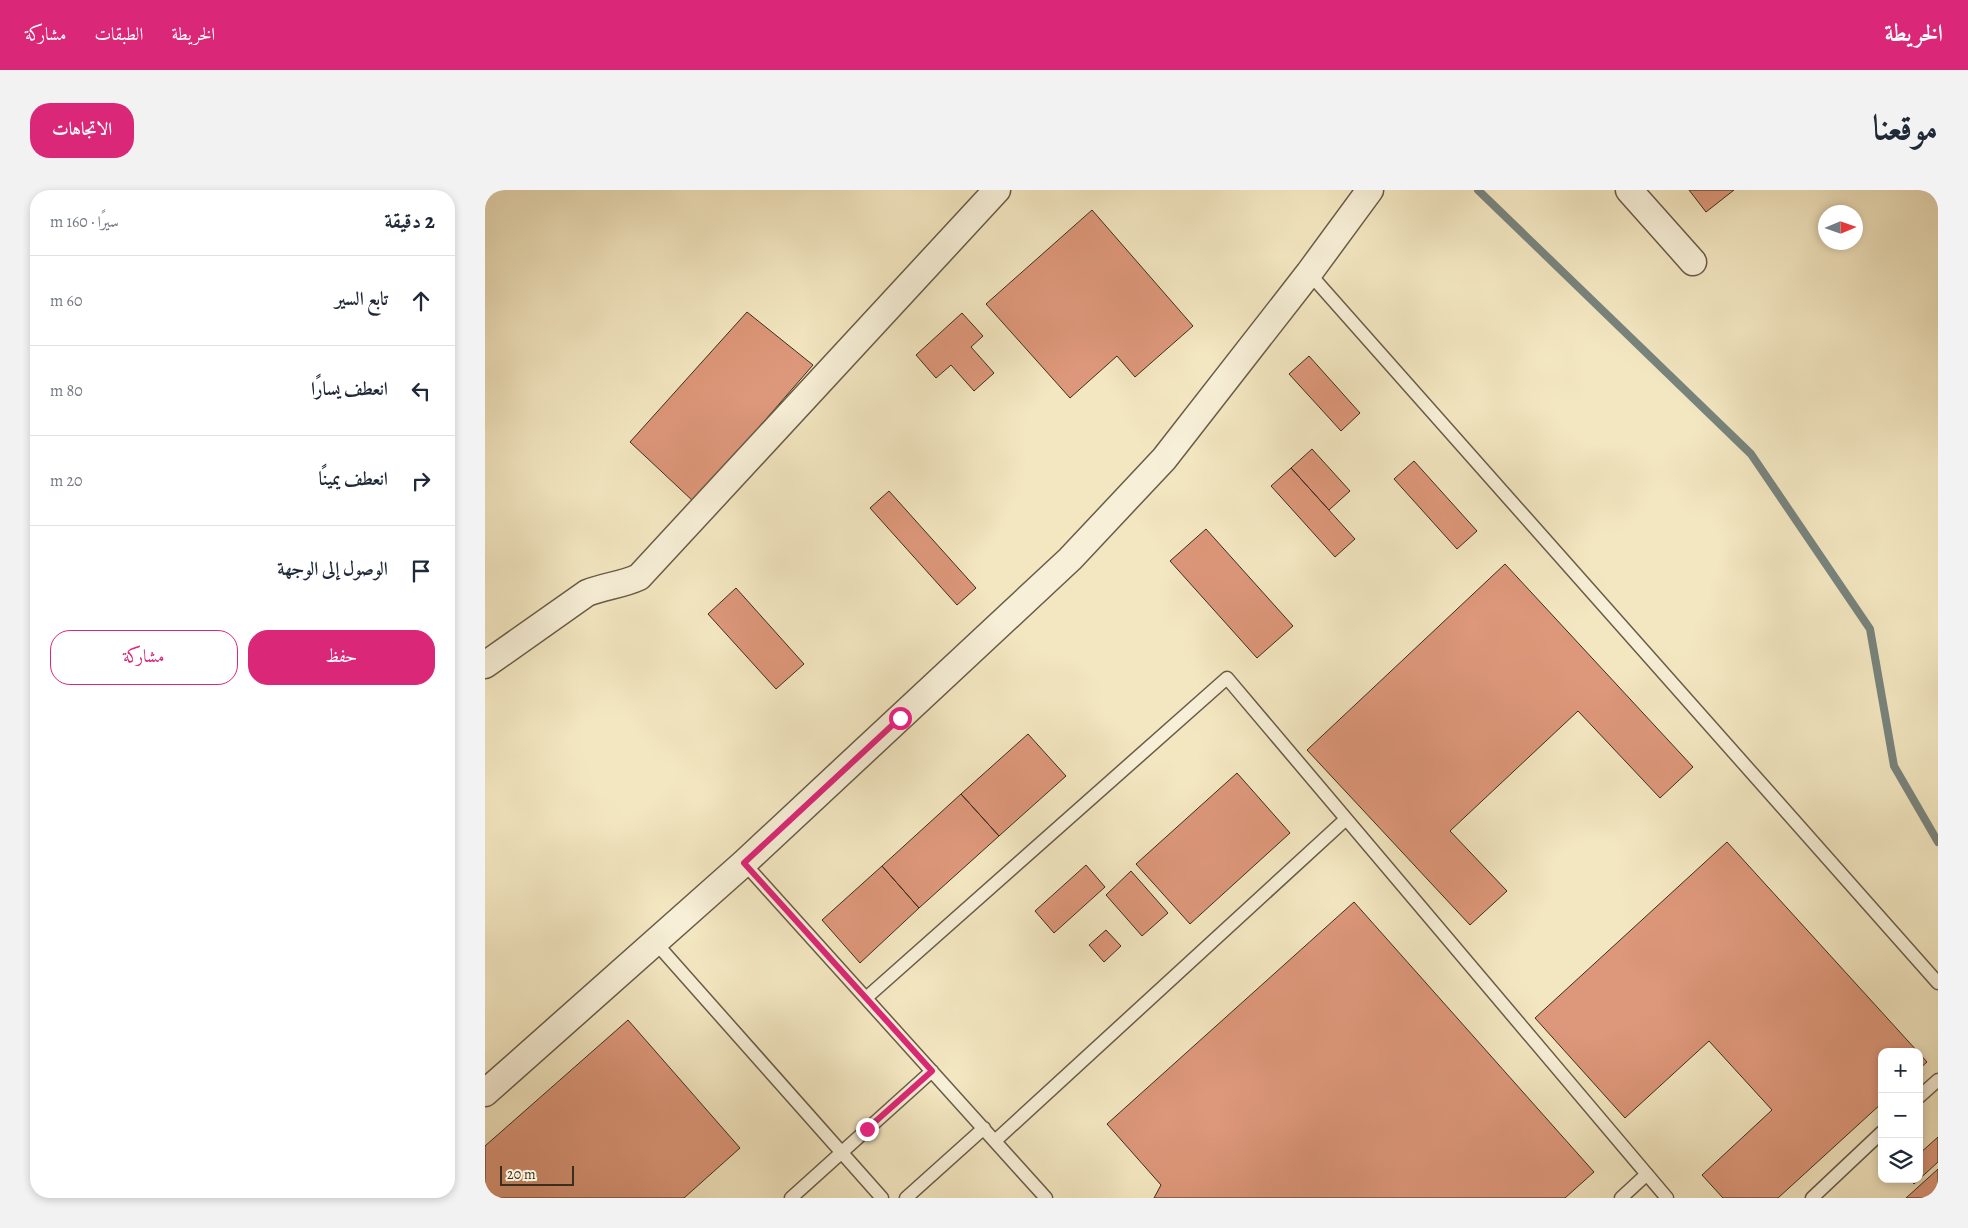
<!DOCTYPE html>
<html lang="ar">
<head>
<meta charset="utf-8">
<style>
	:root { --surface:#fff; --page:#f2f2f3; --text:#1f2937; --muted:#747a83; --line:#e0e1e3; --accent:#db2777 }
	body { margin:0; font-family:Alegreya,Amiri,serif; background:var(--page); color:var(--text); direction:rtl }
	.controls { position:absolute; right:15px; bottom:15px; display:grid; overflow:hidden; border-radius:10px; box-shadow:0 2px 8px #0003 }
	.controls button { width:45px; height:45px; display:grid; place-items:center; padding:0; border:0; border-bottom:1px solid var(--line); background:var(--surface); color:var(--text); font:25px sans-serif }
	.compass { position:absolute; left:1333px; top:15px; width:45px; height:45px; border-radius:50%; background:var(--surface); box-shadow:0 2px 8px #0003; rotate:88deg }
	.scale { position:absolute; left:15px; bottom:12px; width:74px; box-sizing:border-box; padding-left:5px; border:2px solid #3b2e1e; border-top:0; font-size:14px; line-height:18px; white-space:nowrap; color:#3b2e1e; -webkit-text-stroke:4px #f7efd7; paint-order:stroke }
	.stop { position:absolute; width:15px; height:15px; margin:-11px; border:4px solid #db2777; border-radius:50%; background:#fff }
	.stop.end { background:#db2777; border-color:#fff; box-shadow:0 1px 5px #0008 }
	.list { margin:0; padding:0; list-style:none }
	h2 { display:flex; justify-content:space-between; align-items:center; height:65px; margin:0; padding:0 20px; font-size:21px }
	h2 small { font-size:16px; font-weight:400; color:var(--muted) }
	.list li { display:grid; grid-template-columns:32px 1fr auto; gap:15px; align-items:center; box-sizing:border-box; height:90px; padding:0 20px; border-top:1px solid var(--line) }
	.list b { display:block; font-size:19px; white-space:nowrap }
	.list em { font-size:16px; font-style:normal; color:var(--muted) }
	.actions { display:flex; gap:10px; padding:15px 20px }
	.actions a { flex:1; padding:11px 0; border:1px solid var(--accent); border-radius:20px; text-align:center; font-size:18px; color:var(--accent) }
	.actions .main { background:var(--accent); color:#fff }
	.icon { flex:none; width:28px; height:28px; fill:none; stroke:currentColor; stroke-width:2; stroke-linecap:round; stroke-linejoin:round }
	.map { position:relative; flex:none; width:1453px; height:1008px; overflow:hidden; direction:ltr; border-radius:20px }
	header { display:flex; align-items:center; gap:30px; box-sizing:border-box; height:70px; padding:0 25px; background:var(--accent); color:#fff }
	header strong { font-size:24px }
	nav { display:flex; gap:28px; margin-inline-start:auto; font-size:18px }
	.intro { display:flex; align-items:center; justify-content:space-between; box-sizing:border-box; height:120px; padding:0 30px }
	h1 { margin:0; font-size:35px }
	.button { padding:12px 22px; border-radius:20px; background:var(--accent); color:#fff; font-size:18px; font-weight:700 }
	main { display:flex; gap:30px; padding:0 30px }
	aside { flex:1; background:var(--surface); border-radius:20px; box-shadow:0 2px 8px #0003 }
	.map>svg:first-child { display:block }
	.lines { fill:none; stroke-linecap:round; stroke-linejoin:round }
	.stream { stroke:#78847e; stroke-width:8 }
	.building { fill:#dd977a; stroke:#3b2e1e }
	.service-casing { stroke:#695c47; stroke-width:15 }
	.minor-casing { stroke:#695c47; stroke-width:29 }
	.service { stroke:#f7efd7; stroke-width:12 }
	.minor { stroke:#f7efd7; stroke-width:26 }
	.route { stroke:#db2777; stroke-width:6 }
</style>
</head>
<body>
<header>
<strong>الخريطة</strong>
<nav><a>الخريطة</a><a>الطبقات</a><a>مشاركة</a></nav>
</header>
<div class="intro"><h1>موقعنا</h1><a class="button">الاتجاهات</a></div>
<main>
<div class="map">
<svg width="1453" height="1008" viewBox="0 0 1453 1008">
	<rect width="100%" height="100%" fill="#f3e7c1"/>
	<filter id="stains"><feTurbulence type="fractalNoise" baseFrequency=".004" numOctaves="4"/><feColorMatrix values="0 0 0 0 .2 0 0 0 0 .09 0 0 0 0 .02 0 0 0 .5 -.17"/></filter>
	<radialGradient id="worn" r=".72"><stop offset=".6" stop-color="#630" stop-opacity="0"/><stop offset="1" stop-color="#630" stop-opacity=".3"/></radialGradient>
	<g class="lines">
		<path class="stream" d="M993 0 1266 264 1385 439 1409 576 1453 652"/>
	</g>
	<path class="building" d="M1204 0H1249L1221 22Z
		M607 20 708 136 650 187 632 166 585 208 501 114Z
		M262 122 328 175 209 312 145 252Z
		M477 123 498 146 486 157 509 183 489 201 466 175 451 188 431 165Z
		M824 166 875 223 856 241 804 184Z
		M827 259 865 301 844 320 806 278Z
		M929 271 992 341 972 359 909 289Z
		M806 278 870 349 850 367 786 296Z
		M404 301 491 398 472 415 385 318Z
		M721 339 808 436 772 468 685 371Z
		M1020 374 1208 577 1175 608 1093 521 965 641 1022 701 985 735 822 560Z
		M251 398 319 474 291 499 223 424Z
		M543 544 581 586 514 646 476 604Z
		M752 583 805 643 705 734 651 674Z
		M476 604 514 646 434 718 397 676Z
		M1242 652 1433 862H1397V913L1293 1008H1238L1217 985 1287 920 1224 851 1140 928 1050 828Z
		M601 675 620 697 569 743 550 721Z
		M397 676 434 718 375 773 337 730Z
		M646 681 683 723 657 746 621 705Z
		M869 712 1109 982 1080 1008H669L676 995 622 934Z
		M621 740 636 756 619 772 604 755Z
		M143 830 255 958 199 1008H0V956Z
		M1434 863 1442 872 1434 879Z
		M1453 947V972L1429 994 1425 989H1434V964Z
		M1453 979V1008H1421Z"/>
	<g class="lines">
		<g class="service-casing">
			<path id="service" d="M824 83 1453 793
				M259 673 561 1008
				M170 752 397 1008
				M381 808 742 488 1182 1008
				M1434 907 1453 890
				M510 951 861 629
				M306 1008 447 881
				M421 1008 499 938
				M1136 1008 1162 984
				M1327 1008 1397 942"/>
		</g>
		<g class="minor-casing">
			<path id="minor" d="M1144 0 1208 72
				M0 475 102 403C120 396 137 395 154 387L512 0
				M0 903 259 673 585 369 679 269 824 83 885 0"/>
		</g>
		<use href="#service" class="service"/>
		<use href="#minor" class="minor"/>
	</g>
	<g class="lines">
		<path class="route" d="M382 939 447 881 259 673 415 528"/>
	</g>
	<rect width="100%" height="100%" filter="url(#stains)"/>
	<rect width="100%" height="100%" fill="url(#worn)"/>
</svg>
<div class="controls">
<button>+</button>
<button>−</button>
<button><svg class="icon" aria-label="layers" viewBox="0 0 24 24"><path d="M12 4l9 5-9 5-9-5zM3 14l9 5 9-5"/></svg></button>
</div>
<svg class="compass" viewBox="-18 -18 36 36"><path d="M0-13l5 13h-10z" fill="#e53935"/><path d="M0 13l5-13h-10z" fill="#747a83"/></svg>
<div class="scale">20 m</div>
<div class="stop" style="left:415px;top:528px"></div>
<div class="stop end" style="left:382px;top:939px"></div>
</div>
<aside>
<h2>2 دقيقة<small>سيرًا · 160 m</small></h2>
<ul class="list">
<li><svg class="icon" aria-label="ahead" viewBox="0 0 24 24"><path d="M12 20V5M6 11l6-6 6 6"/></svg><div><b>تابع السير</b></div><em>60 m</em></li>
<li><svg class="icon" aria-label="left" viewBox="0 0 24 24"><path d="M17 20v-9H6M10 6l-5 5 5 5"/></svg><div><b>انعطف يسارًا</b></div><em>80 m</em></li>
<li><svg class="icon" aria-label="right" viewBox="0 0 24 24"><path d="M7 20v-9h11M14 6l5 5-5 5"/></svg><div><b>انعطف يمينًا</b></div><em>20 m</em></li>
<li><svg class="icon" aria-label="arrive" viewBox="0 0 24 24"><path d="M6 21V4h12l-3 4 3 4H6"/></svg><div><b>الوصول إلى الوجهة</b></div></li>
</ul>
<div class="actions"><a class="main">حفظ</a><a>مشاركة</a></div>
</aside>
</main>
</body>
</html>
